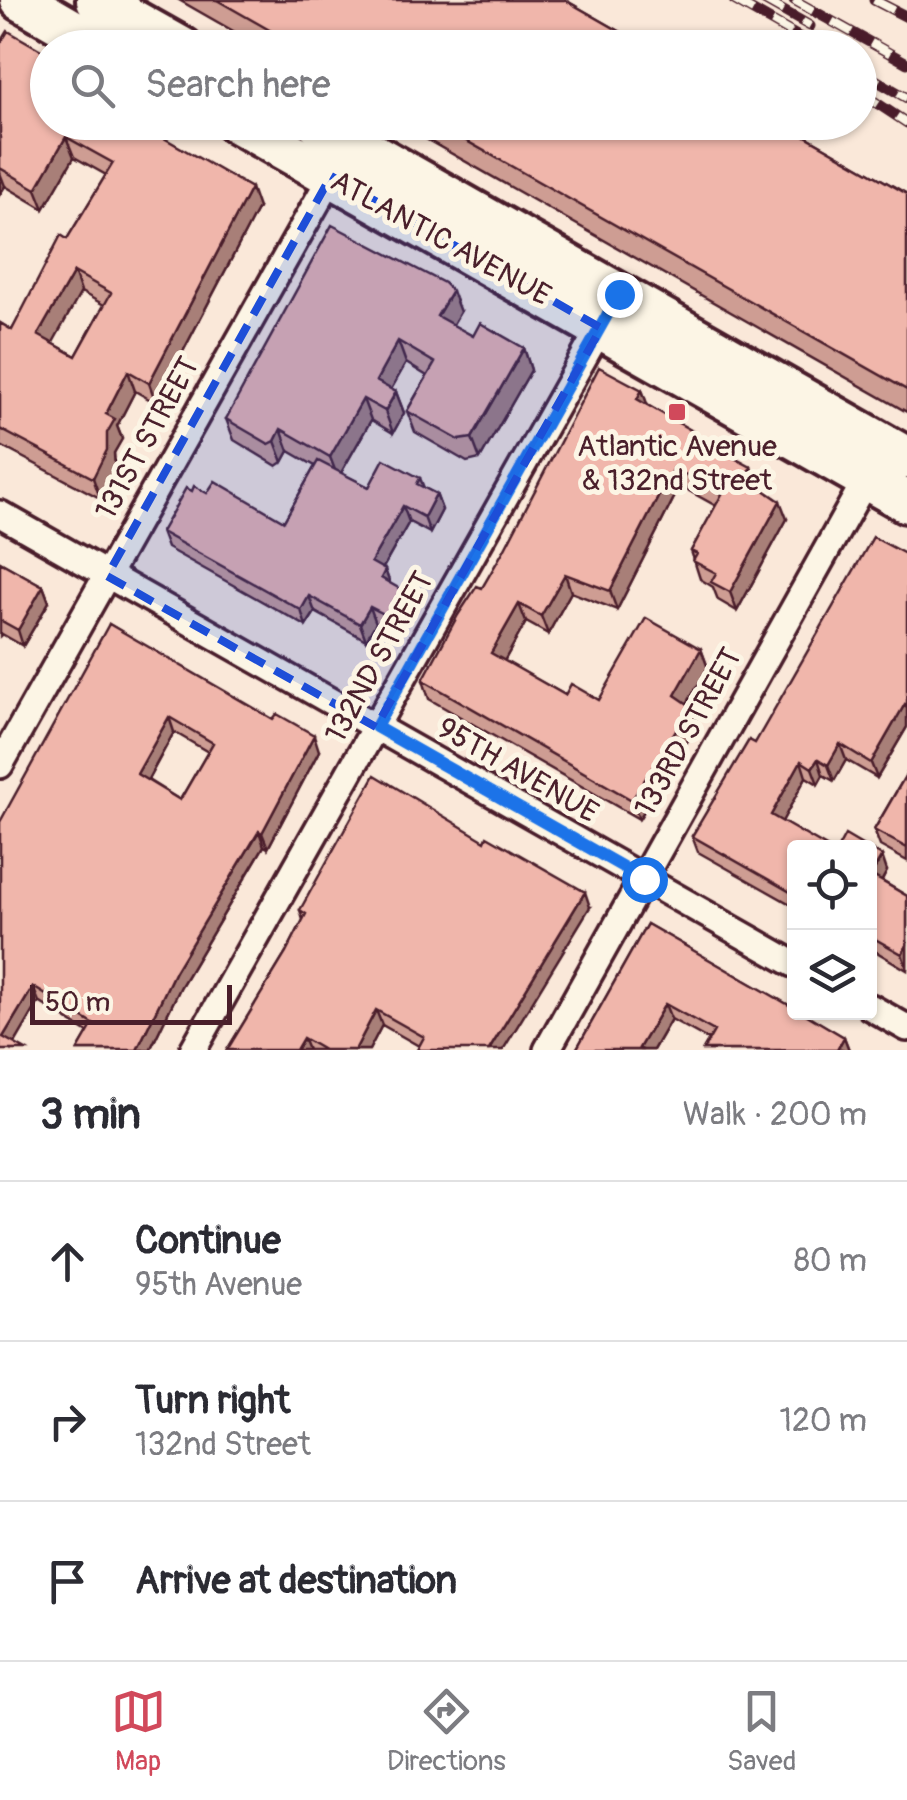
<!DOCTYPE html>
<html lang="en">
<head>
<meta charset="utf-8">
<style>
	:root { --surface:#fff; --page:#f7f7f7; --text:#2b2b33; --muted:#7c7c81; --line:#e1e1e2; --accent:#d1495b }
	body { margin:0; font-family:Pangolin,sans-serif; background:var(--page); color:var(--text) }
	.controls { position:absolute; right:30px; bottom:30px; display:grid; overflow:hidden; border-radius:10px; box-shadow:0 2px 8px #0004 }
	.controls button { width:90px; height:90px; display:grid; place-items:center; padding:0; border:0; border-bottom:2px solid var(--line); background:var(--surface); color:var(--text); font:50px sans-serif }
	.scale { position:absolute; left:30px; bottom:25px; width:202px; box-sizing:border-box; padding-left:10px; border:5px solid #4a1f2b; border-top:0; font-size:28px; line-height:35px; white-space:nowrap; color:#4a1f2b; -webkit-text-stroke:8px #fcf5e5; paint-order:stroke }
	.stop { position:absolute; width:30px; height:30px; margin:-22px; border:8px solid #1a73e8; border-radius:50%; background:#fff }
	.stop.end { background:#1a73e8; border-color:#fff; box-shadow:0 2px 10px #0008 }
	.list { margin:0; padding:0; list-style:none }
	h2 { display:flex; justify-content:space-between; align-items:center; height:130px; margin:0; padding:0 40px; font-size:42px }
	h2 small { font-size:32px; font-weight:400; color:var(--muted) }
	.list li { display:grid; grid-template-columns:65px 1fr auto; gap:30px; align-items:center; box-sizing:border-box; height:160px; padding:0 40px; border-top:2px solid var(--line) }
	.list b { display:block; font-size:38px; white-space:nowrap }
	.list p { margin:0; font-size:32px; white-space:nowrap; color:var(--muted) }
	.list em { font-size:32px; font-style:normal; color:var(--muted) }
	.icon { flex:none; width:55px; height:55px; fill:none; stroke:currentColor; stroke-width:2; stroke-linecap:round; stroke-linejoin:round }
	.map { position:relative; flex:none; width:907px; height:1050px; overflow:hidden }
	.search { position:absolute; background:var(--surface); box-shadow:0 2px 8px #0004; left:30px; right:30px; top:30px; height:110px; display:flex; align-items:center; gap:25px; box-sizing:border-box; padding:0 35px; border-radius:55px; color:var(--muted); font-size:38px }
	.sheet { height:610px; background:var(--surface) }
	nav { display:flex; justify-content:space-around; align-items:center; box-sizing:border-box; height:140px; border-top:2px solid var(--line); background:var(--surface); font-size:28px; color:var(--muted) }
	nav a { display:grid; justify-items:center; gap:5px }
	nav .on { color:var(--accent) }
	.map>svg:first-child { display:block }
	.lines { fill:none; stroke-linecap:round; stroke-linejoin:round }
	.minor-casing { stroke:#4a1f2b; stroke-width:32 }
	.primary-casing { stroke:#4a1f2b; stroke-width:48 }
	.minor { stroke:#fcf5e5; stroke-width:25 }
	.primary { stroke:#fcf5e5; stroke-width:40 }
	.rail-casing { stroke:#4a1f2b; stroke-width:11 }
	.rail { stroke:#fcf5e5; stroke-width:8; stroke-dasharray:22; stroke-linecap:butt }
	.wall { fill:#ce9d93; stroke:#4a1f2b; stroke-width:2.5; fill-rule:evenodd }
	.shaded-wall { fill:#a87f78; stroke:#4a1f2b; stroke-width:2.5 }
	.building { fill:#f0b6ab; stroke:#4a1f2b; stroke-width:2.5; fill-rule:evenodd }
	.route { stroke:#1a73e8; stroke-width:12 }
	.marked { fill:#1d4ed8; fill-opacity:0.2; stroke:#1d4ed8; stroke-width:8; stroke-dasharray:20 12; stroke-linejoin:round }
	.poi-dot { fill:#d1495b; stroke:#fcf5e5; stroke-width:4 }
	.labels { text-anchor:middle; stroke-width:10; stroke-linejoin:round; paint-order:stroke }
	.street-label { font-size:30px; fill:#4a1f2b; stroke:#fcf5e5 }
	.poi-label { font-size:30px; fill:#4a1f2b; stroke:#fcf5e5 }
</style>
</head>
<body>
<div class="map">
<svg width="907" height="1050" viewBox="0 0 907 1050">
	<rect width="100%" height="100%" fill="#fae8d9"/>
	<filter id="ink" filterUnits="userSpaceOnUse"><feTurbulence type="fractalNoise" baseFrequency=".01" numOctaves="2"/><feDisplacementMap in="SourceGraphic" scale="20" xChannelSelector="R" yChannelSelector="G"/><feConvolveMatrix kernelMatrix="1 2 1 2 8 2 1 2 1" color-interpolation-filters="sRGB"/></filter>
	<g filter="url(#ink)">
		<g class="lines">
			<g class="minor-casing">
				<path id="minor" d="M0 514 794 964
					M0 765 339 163
					M870 1007 907 1028
					M193 1050 607 316
					M547 1050 873 467"/>
			</g>
			<g class="primary-casing">
				<path id="primary" d="M21 0 104 48
					M97 0 182 48
					M236 122 907 502
					M317 122 907 458"/>
			</g>
			<use href="#minor" class="minor"/>
			<use href="#primary" class="primary"/>
			<g class="rail-casing">
				<path id="rail" d="M734 0 818 48
					M764 0 810 26
					M794 0 907 63
					M874 0 907 17
					M860 71 907 98
					M860 92 907 123"/>
			</g>
			<use href="#rail" class="rail"/>
		</g>
		<path class="wall" d="M179 0H565L649 48H263Z
			M0 44 48 122 258 208 156 403 135 391 117 426 122 439 114 453 115 470 100 498 1 446 0 447V323L12 330 106 175 74 157 44 209 5 186 0 194ZM81 292 104 305 76 356 52 343Z
			M396 122H781L907 194V412Z
			M460 312 452 325 473 336 524 348 531 370 480 459 467 462 415 432 407 411 427 376 406 363 391 389 396 392 404 413 393 433 371 420 341 473 369 487 420 478 424 488 436 494 442 510 430 533 409 522 383 568 385 570 390 584 408 606 394 632 376 623 366 640 315 612 306 626 167 548 161 532 192 491 207 493 284 521 315 466 289 451 283 462 277 466 234 440 226 419Z
			M642 390 647 405 694 432 696 437 757 486 787 519 737 611 718 600 713 587 700 579 691 551 716 506 680 486 617 610 571 592 548 634 526 622 504 661 565 695 599 700 701 649 708 668 687 703 691 706 698 724 639 819 429 699 423 680 482 588Z
			M907 555V727L877 778 846 760 834 781 823 775 818 784 806 777 782 821 794 848V906L698 852 692 836 755 743Z
			M0 562 43 586 49 602 23 646 2 634 0 636Z
			M109 624 319 751 268 848 264 846 181 986 150 1050H78L88 1033 39 1002 0 1050ZM174 732 208 752 180 800 148 780Z
			M907 773V861L880 846 874 830Z
			M870 849 887 871 882 881 907 896V970L870 948Z
			M590 907 419 1046 382 1025 369 1050H227L286 953 303 920 300 910Z
			M647 924 844 1037 849 1050H703L709 1040 671 1019 653 1050H576Z"/>
		<path class="shaded-wall" d="M66 137 74 157 44 209 36 189Z
			M0 173 5 186 0 194Z
			M251 188 258 208 156 403 149 383Z
			M74 272 81 292 46 355 38 335Z
			M452 291 460 312 445 338 437 316Z
			M398 341 406 363 384 402 376 381Z
			M524 348 531 370 480 459 472 438Z
			M128 371 135 391 117 426 122 439 114 453 115 470 100 498 93 478 106 414Z
			M642 390 649 409 637 399Z
			M396 392 404 413 393 433 385 411Z
			M363 399 371 420 338 478 330 457Z
			M281 429 289 451 283 462 275 441Z
			M751 467 757 485 745 477Z
			M673 468 680 486 617 610 610 591Z
			M436 494 442 510 430 533 424 517Z
			M780 501 787 519 737 611 730 592Z
			M403 506 409 522 377 578 371 562Z
			M385 570 391 586 381 578Z
			M565 574 571 592 548 634 541 616Z
			M43 586 49 602 23 646 18 630Z
			M402 590 408 606 394 632 388 616Z
			M309 596 315 612 306 626 301 610Z
			M519 604 526 622 498 672 491 653Z
			M370 607 376 623 366 640 360 624Z
			M701 649 708 668 681 714 675 695Z
			M905 704 907 709V727L877 778 871 763Z
			M691 706 698 724 639 819 632 800Z
			M169 717 174 732 142 790 137 774Z
			M314 735 319 751 268 848 262 833Z
			M840 744 846 760 834 781 828 765Z
			M818 759 823 775 818 784 812 768Z
			M801 761 806 777 777 831 771 815Z
			M259 831 264 846 181 986 150 1050H137L175 971Z
			M882 856 887 871 876 891 871 875Z
			M585 892 590 907 503 1050H489Z
			M907 945V969L902 954Z
			M33 987 39 1002 11 1050 3 1037Z
			M665 1004 671 1019 653 1050H640L639 1048Z
			M376 1010 382 1025 369 1050H355Z
			M844 1037 849 1050H837Z
			M303 1038 308 1050H296Z"/>
		<path class="building" d="M217 0H565L649 48H301Z
			M8 31 48 54V122H136L251 188 149 383 128 371 106 414 115 419 107 433V450L93 478 0 429V323L12 330 61 235 67 239 113 163 66 137 36 189 0 168V44ZM74 272 111 293 76 356 38 335Z
			M433 122H781L907 194V390Z
			M332 225 444 283 452 291 437 316 473 336 480 323 524 348 472 438 459 440 407 411 435 363 398 341 376 381 396 392 385 411 363 399 330 457 281 429 275 441 269 444 226 419Z
			M599 367 642 390 637 399 694 432 692 435 751 467 745 477 780 501 730 592 711 582 716 573 693 561 697 554 691 551 722 494 673 468 610 591 565 574 541 616 519 604 491 653 565 695 571 684 599 700 646 618 701 649 675 695 691 706 632 800 423 680 458 615 477 586 482 588 504 550Z
			M384 459 420 478 417 484 436 494 424 517 403 506 371 562 385 570 381 578 402 590 388 616 370 607 360 624 309 596 301 610 161 532 186 488 192 491 194 486 207 493 215 481 284 521 318 461 369 487Z
			M873 537 907 555V705L905 704 871 763 840 744 828 765 818 759 812 768 801 761 771 815 828 848H794V894L692 836 749 740 755 743Z
			M0 562 43 586 18 630 0 620Z
			M109 624 273 719 277 714 314 735 262 833 259 831 175 971 137 1050H78L93 1024 33 987 3 1037 26 1050H0V822ZM169 717 213 743 180 800 137 774Z
			M907 773V848L874 830Z
			M375 775 485 841 487 836 585 892 489 1050H417L424 1037 376 1010 355 1050H324L303 1038 296 1050H227L286 953 306 914 300 910Z
			M845 835 867 848H838Z
			M870 849 882 856 871 875 907 896V945L902 954 870 936Z
			M647 924 794 1008V1012H802L844 1037 837 1050H703L714 1031 665 1004 639 1048 643 1050H576Z"/>
	</g>
	<g class="lines" filter="url(#ink)">
		<path class="route" d="M619 294 376 727 644 879"/>
	</g>
	<path class="marked" d="M331 176 601 328 376 727 107 576Z"/>
	<rect class="poi-dot" x="667" y="402" width="20" height="20" rx="5"/>
	<g class="labels">
		<g class="street-label">
			<text transform="translate(441 238) rotate(29)" y="10">ATLANTIC AVENUE</text>
			<text transform="translate(147 438) rotate(-61)" y="10">131ST STREET</text>
			<text transform="translate(379 657) rotate(-61)" y="10">132ND STREET</text>
			<text transform="translate(688 732) rotate(-61)" y="10">133RD STREET</text>
			<text transform="translate(518 770) rotate(30)" y="10">95TH AVENUE</text>
		</g>
		<g class="poi-label">
			<text x="677" y="456">Atlantic Avenue<tspan x="677" dy="34">&amp; 132nd Street</tspan></text>
		</g>
	</g>
</svg>
<div class="controls">
<button><svg class="icon" aria-label="locate" viewBox="0 0 24 24"><circle cx="12" cy="12" r="6"/><path d="M12 2v4M12 18v4M2 12h4M18 12h4"/></svg></button>
<button><svg class="icon" aria-label="layers" viewBox="0 0 24 24"><path d="M12 4l9 5-9 5-9-5zM3 14l9 5 9-5"/></svg></button>
</div>
<div class="scale">50 m</div>
<div class="stop" style="left:644px;top:879px"></div>
<div class="stop end" style="left:619px;top:294px"></div>
<div class="search"><svg class="icon" aria-label="search" viewBox="0 0 24 24"><circle cx="10" cy="10" r="6"/><path d="M15 15l6 6"/></svg>Search here</div>
</div>
<section class="sheet">
<h2>3 min<small>Walk · 200 m</small></h2>
<ul class="list">
<li><svg class="icon" aria-label="ahead" viewBox="0 0 24 24"><path d="M12 20V5M6 11l6-6 6 6"/></svg><div><b>Continue</b><p>95th Avenue</p></div><em>80 m</em></li>
<li><svg class="icon" aria-label="right" viewBox="0 0 24 24"><path d="M7 20v-9h11M14 6l5 5-5 5"/></svg><div><b>Turn right</b><p>132nd Street</p></div><em>120 m</em></li>
<li><svg class="icon" aria-label="arrive" viewBox="0 0 24 24"><path d="M6 21V4h12l-3 4 3 4H6"/></svg><div><b>Arrive at destination</b></div></li>
</ul>
</section>
<nav>
<a class="on"><svg class="icon" aria-label="map" viewBox="0 0 24 24"><path d="M3 6l6-2 6 2 6-2v14l-6 2-6-2-6 2zM9 4v14M15 6v14"/></svg>Map</a>
<a><svg class="icon" aria-label="directions" viewBox="0 0 24 24"><path d="M12 3l9 9-9 9-9-9zM9 14v-3h6M13 9l2 2-2 2"/></svg>Directions</a>
<a><svg class="icon" aria-label="saved" viewBox="0 0 24 24"><path d="M7 4h10v16l-5-4-5 4z"/></svg>Saved</a>
</nav>
</body>
</html>
